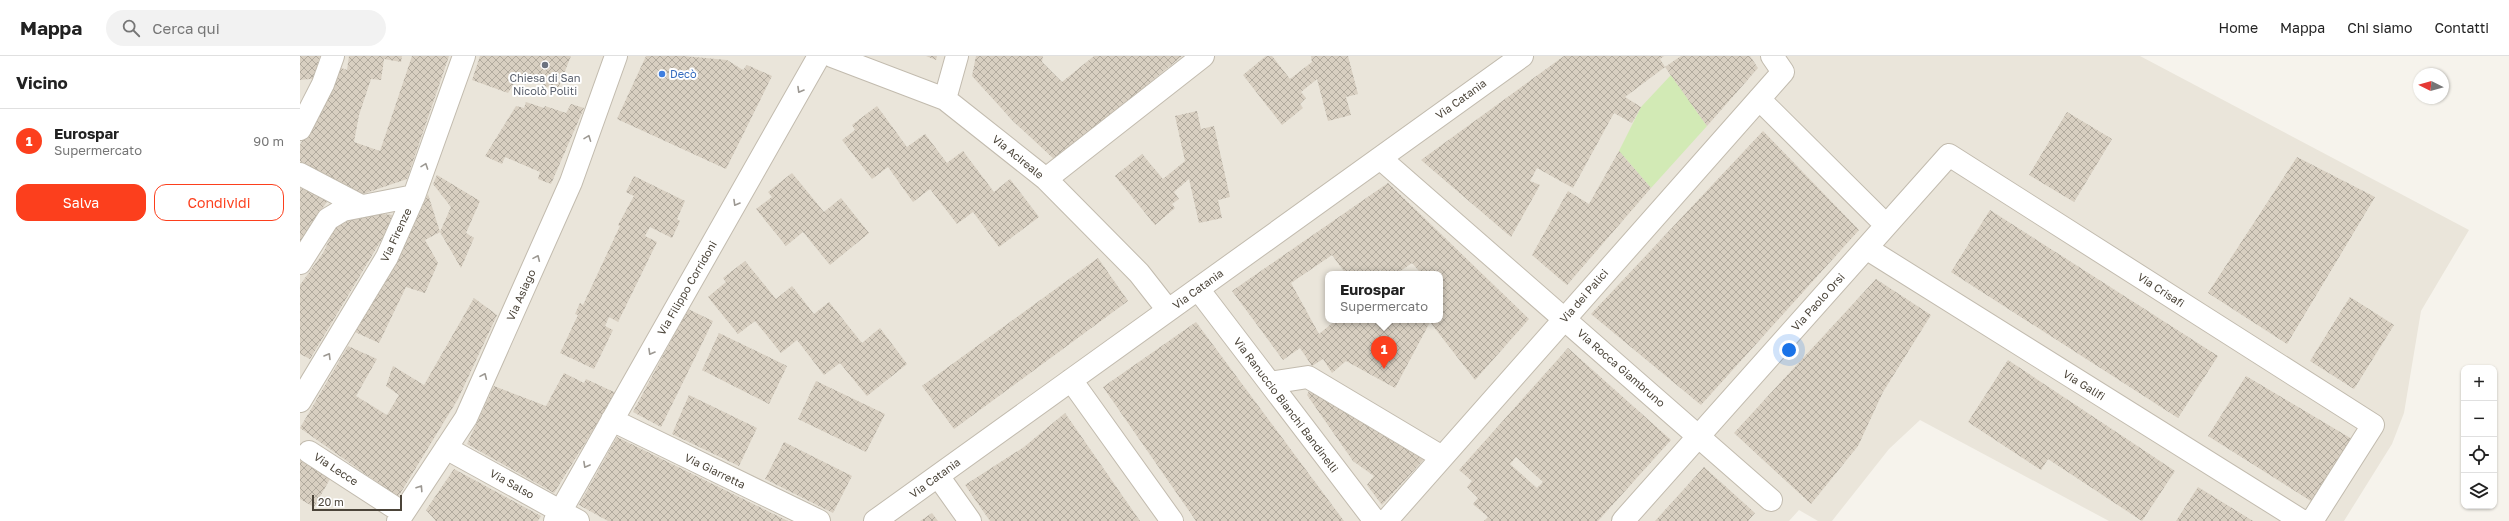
<!DOCTYPE html>
<html lang="it">
<head>
<meta charset="utf-8">
<style>
	:root { --surface:#fff; --page:#f2f2f2; --text:#222; --muted:#767676; --line:#e0e0e0; --accent:#fc3f1d }
	body { margin:0; font-family:"Golos Text",sans-serif; background:var(--page); color:var(--text) }
	.controls { position:absolute; right:12px; bottom:12px; display:grid; overflow:hidden; border-radius:8px; box-shadow:0 1px 3px #0004 }
	.controls button { width:36px; height:36px; display:grid; place-items:center; padding:0; border:0; border-bottom:1px solid var(--line); background:var(--surface); color:var(--text); font:20px sans-serif }
	.compass { position:absolute; left:2113px; top:12px; width:36px; height:36px; border-radius:50%; background:var(--surface); box-shadow:0 1px 3px #0004; rotate:275deg }
	.scale { position:absolute; left:12px; bottom:10px; width:90px; box-sizing:border-box; padding-left:4px; border:2px solid #4b4439; border-top:0; font-size:11px; line-height:14px; white-space:nowrap; color:#4b4439; -webkit-text-stroke:3px #fff; paint-order:stroke }
	.you { position:absolute; left:1489px; top:294px; width:14px; height:14px; margin:-10px; border:3px solid #fff; border-radius:50%; background:#1a73e8; box-shadow:0 0 0 6px #1a73e833 }
	.badge { display:grid; place-items:center; width:26px; height:26px; border-radius:50%; background:var(--accent); color:#fff; font-size:13px; font-weight:700 }
	.pin { position:absolute; translate:-50% -33px; filter:drop-shadow(0 1px 2px #0008) }
	.pin::after { content:''; position:absolute; top:21px; width:14px; height:12px; background:inherit; clip-path:polygon(0 0,100% 0,50% 100%) }
	.popup { position:absolute; left:1025px; top:215px; width:118px; height:52px; box-sizing:border-box; display:grid; place-content:center; border-radius:8px; background:var(--surface); filter:drop-shadow(0 1px 3px #0005); font-size:13px; white-space:nowrap; color:var(--muted) }
	.popup b { font-size:15px; color:var(--text) }
	.popup::after { content:''; position:absolute; left:50%; top:100%; margin-left:-8px; border:8px solid transparent; border-top-color:var(--surface) }
	.list { margin:0; padding:0; list-style:none }
	h2 { display:flex; justify-content:space-between; align-items:center; height:52px; margin:0; padding:0 16px; font-size:17px }
	h2 small { font-size:13px; font-weight:400; color:var(--muted) }
	.list li { display:grid; grid-template-columns:26px 1fr auto; gap:12px; align-items:center; box-sizing:border-box; height:64px; padding:0 16px; border-top:1px solid var(--line) }
	.list b { display:block; font-size:15px; white-space:nowrap }
	.list p { margin:0; font-size:13px; white-space:nowrap; color:var(--muted) }
	.list em { font-size:13px; font-style:normal; color:var(--muted) }
	.actions { display:flex; gap:8px; padding:12px 16px }
	.actions a { flex:1; padding:9px 0; border:1px solid var(--accent); border-radius:12px; text-align:center; font-size:14px; color:var(--accent) }
	.actions .main { background:var(--accent); color:#fff }
	.icon { flex:none; width:22px; height:22px; fill:none; stroke:currentColor; stroke-width:2; stroke-linecap:round; stroke-linejoin:round }
	.map { position:relative; flex:none; width:2209px; height:465px; overflow:hidden }
	header { display:flex; align-items:center; gap:24px; box-sizing:border-box; height:56px; padding:0 20px; background:var(--surface); border-bottom:1px solid var(--line) }
	header strong { font-size:19px }
	nav { display:flex; gap:22px; margin-inline-start:auto; font-size:14px }
	.search { width:280px; height:36px; background:var(--page); display:flex; align-items:center; gap:10px; box-sizing:border-box; padding:0 14px; border-radius:22px; color:var(--muted); font-size:15px }
	main { display:flex }
	aside { flex:1; background:var(--surface) }
	.map>svg:first-child { display:block }
	.residential { fill:#eae5da; fill-rule:evenodd }
	.grass { fill:#d2eab5 }
	.building { fill:url(#building-cross-hatch); fill-rule:evenodd }
	.lines { fill:none; stroke-linecap:round; stroke-linejoin:round }
	.minor-casing { stroke:#c2bbae; stroke-width:24 }
	.minor { stroke:#fff; stroke-width:22 }
	.oneway { stroke:#9c9892 }
	.worship-dot { fill:#6b7280; stroke:#fff; stroke-width:1.5 }
	.shop-dot { fill:#3f7fe0; stroke:#fff; stroke-width:1.5 }
	.labels { text-anchor:middle; stroke-width:4; stroke-linejoin:round; paint-order:stroke }
	.shop-label { font-size:11px; fill:#366cbe; stroke:#fff; text-anchor:start }
	.worship-label { font-size:11px; fill:#5b616d; stroke:#fff }
	.street-label { font-size:11px; fill:#4b4439; stroke:#fff }
</style>
</head>
<body>
<header>
<strong>Mappa</strong>
<div class="search"><svg class="icon" aria-label="search" viewBox="0 0 24 24"><circle cx="10" cy="10" r="6"/><path d="M15 15l6 6"/></svg>Cerca qui</div>
<nav><a>Home</a><a>Mappa</a><a>Chi siamo</a><a>Contatti</a></nav>
</header>
<main>
<aside>
<h2>Vicino<small></small></h2>
<ul class="list">
<li><span class="badge">1</span><div><b>Eurospar</b><p>Supermercato</p></div><em>90 m</em></li>
</ul>
<div class="actions"><a class="main">Salva</a><a>Condividi</a></div>
</aside>
<div class="map">
<svg width="2209" height="465" viewBox="0 0 2209 465">
	<defs>
		<pattern id="building-cross-hatch" width="8" height="8" patternUnits="userSpaceOnUse"><rect width="8" height="8" fill="#d8cfc1"/><path d="M0 0l8 8M0 8l8-8" fill="none" stroke="#b1aa9e"/></pattern>
	</defs>
	<rect width="100%" height="100%" fill="#f6f3ec"/>
	<path class="residential" d="M0 0H1840L2169 174 2121 255 2104 357 2092 388 2044 465H1809L1620 364 1589 393 1532 465H1518L1499 454 1489 465H0ZM1028 218H1140V264H1028Z"/>
	<path class="grass" d="M1371 19 1407 70 1351 132 1319 95 1341 51Z"/>
	<path class="building" d="M0 0H20L18 6H22L20 22 0 24Z
		M49 0H102L101 6 84 3 81 24 71 23 59 59 54 86 80 95 112 0H149L107 123 63 138 0 105V89L22 47 36 10 47 14Z
		M180 0H271L257 35 220 19 208 37 172 24Z
		M346 0H383L427 4 443 14 447 9 472 20 426 113 317 63Z
		M626 0H637L636 4Z
		M676 0H743L742 6 762 26 794 0H882L755 104 713 65 672 20Z
		M966 0H972L990 23 1012 6 1011 0H1048L1058 38 1046 41 1051 59 1028 65 1017 23 1001 36 1006 42 1000 48 1003 52 982 69 943 19Z
		M1264 0H1364L1360 3 1365 11 1381 0H1450L1458 12 1407 70 1365 11 1325 41 1341 51 1332 67 1314 57 1273 132 1237 112 1230 125 1240 129 1211 181 1121 104Z
		M226 46 244 52 245 50 266 57 271 48 284 52 251 128 238 123 240 116 205 101 202 108 185 100 216 50 224 52Z
		M577 50 607 91 625 78 647 107 663 95 694 136 710 123 739 161 699 191 673 156 657 168 630 133 613 146 588 111 572 123 542 84 555 74 552 69Z
		M897 55 901 73 914 70 930 141 918 144 922 162 899 167 889 123 874 136 879 143 872 148 875 152 855 169 815 120 842 98 863 123 885 105 875 60Z
		M1767 56 1812 83 1774 146 1729 119Z
		M1463 75 1559 174 1401 349 1291 258Z
		M1319 95 1351 132 1267 229 1232 199 1268 135 1289 148Z
		M1997 101 2075 141 1987 288 1908 237Z
		M492 117 524 156 541 142 569 177 530 209 503 176 486 190 456 153 472 141 468 136Z
		M137 119 180 145 166 177 174 182 161 212 140 176 125 184 138 207 125 237 106 231 79 287 55 276 93 214 128 138 140 176 151 151 133 128Z
		M334 120 385 145 377 163 380 165 372 182 350 171 345 180 357 186 318 266 309 261 305 270 313 274 294 313 260 297 278 259 275 258 280 247 283 249 320 170 318 169 334 140 326 136Z
		M1088 127 1229 263 1175 324 1130 266 1095 332 1046 305 1032 317 1023 303 1012 310 1000 292 983 304 932 235ZM1032 199 1046 218H1075L1081 214 1084 218H1096L1112 207 1122 218H1140V264H1036L1019 278 991 227Z
		M0 128 30 141 0 187Z
		M1690 154 1918 300 1878 362 1651 216Z
		M71 157 93 159 86 176 10 303 0 298V229L23 197 37 168Z
		M798 202 828 245 654 373 622 330Z
		M445 205 476 243 492 230 514 258 529 246 562 287 580 272 607 308 567 340 540 307 524 319 497 284 481 297 455 265 438 278 408 241 426 226 423 222Z
		M1576 223 1631 259 1583 336 1558 390 1511 448 1434 377Z
		M2050 241 2094 269 2054 333 2010 305Z
		M174 242 197 259 158 343 98 441 0 372 48 290 77 303 56 340 87 359 99 339 86 330 93 310 124 329Z
		M388 253 413 265 361 371 333 356Z
		M896 266 1044 465H896L803 331Z
		M419 277 487 310 469 348 402 314Z
		M1268 292 1371 384 1298 465H1184L1188 461 1173 448 1178 442 1167 431 1172 425 1159 414ZM1216 401 1243 426 1237 432 1210 408Z
		M1708 304 1875 415 1842 465 1748 403 1741 414 1668 366Z
		M264 317 284 327 286 323 316 337 254 437 167 388 194 330 246 350Z
		M1946 320 2052 383 2014 447 1908 380Z
		M516 325 585 358 566 396 498 363Z
		M1010 333 1126 401 1082 449 1067 429 1074 420 1053 405 1007 339Z
		M389 339 457 372 439 410 372 378Z
		M765 357 840 465H690L665 429 724 391Z
		M317 381 488 465H308L279 449Z
		M484 386 552 420 533 457 465 423Z
		M0 403 30 423 14 451 0 443Z
		M1404 411 1455 457 1448 465H1355Z
		M154 413 241 460 238 465H136L126 454Z
		M1898 431 1953 465H1876Z
		M632 457 638 465H620Z"/>
	<g class="lines">
		<g class="minor-casing">
			<path id="minor" d="M532 0 645 43 746 123 839 217 868 254
				M645 43 657 0
				M1459 43 1586 169
				M0 73 23 28 33 0
				M1080 102 1471 444
				M0 118 61 150
				M746 123 903 0
				M1566 192 2002 465
				M0 207 28 163 43 154 114 140
				M898 233 1075 465
				M771 324 872 465
				M970 327 1008 321 1142 401
				M0 345 87 201 114 140 164 0
				M312 364 519 465
				M146 392 278 465
				M9 396 103 457
				M638 420 670 465
				M98 465 166 362 271 126 316 0
				M255 465 519 0
				M575 465 1222 0
				M1086 465 1483 16 1472 0
				M1323 465 1649 99 2073 369 2012 465"/>
		</g>
		<use href="#minor" class="minor"/>
	</g>
	<defs><path id="oneway-chevron" d="M-2-3.5L2.5 0L-2 3.5" fill="none" stroke-width="1.6" stroke-linecap="round" stroke-linejoin="round"/></defs>
	<g class="oneway">
		<use href="#oneway-chevron" transform="translate(500 34) rotate(120)"/>
		<use href="#oneway-chevron" transform="translate(288 82) rotate(-69)"/>
		<use href="#oneway-chevron" transform="translate(125 110) rotate(-70)"/>
		<use href="#oneway-chevron" transform="translate(436 147) rotate(120)"/>
		<use href="#oneway-chevron" transform="translate(237 202) rotate(-66)"/>
		<use href="#oneway-chevron" transform="translate(351 296) rotate(120)"/>
		<use href="#oneway-chevron" transform="translate(28 300) rotate(-59)"/>
		<use href="#oneway-chevron" transform="translate(184 320) rotate(-66)"/>
		<use href="#oneway-chevron" transform="translate(286 409) rotate(119)"/>
		<use href="#oneway-chevron" transform="translate(120 432) rotate(-57)"/>
	</g>
	<circle class="worship-dot" cx="245" cy="9" r="4"/>
	<circle class="shop-dot" cx="362" cy="18" r="4"/>
	<g class="labels">
		<g class="shop-label">
			<text x="370" y="22">Decò</text>
		</g>
		<g class="worship-label">
			<text x="245" y="26">Chiesa di San<tspan x="245" dy="13">Nicolò Politi</tspan></text>
		</g>
		<g class="street-label">
			<text transform="translate(1161 43) rotate(-36)" y="4">Via Catania</text>
			<text transform="translate(718 101) rotate(39)" y="4">Via Acireale</text>
			<text transform="translate(96 179) rotate(-65)" y="4">Via Firenze</text>
			<text transform="translate(387 232) rotate(-60)" y="4">Via Filippo Corridoni</text>
			<text transform="translate(898 233) rotate(-36)" y="4">Via Catania</text>
			<text transform="translate(1861 234) rotate(33)" y="4">Via Crisafi</text>
			<text transform="translate(221 239) rotate(-66)" y="4">Via Asiago</text>
			<text transform="translate(1284 240) rotate(-49)" y="4">Via dei Palici</text>
			<text transform="translate(1518 246) rotate(-48)" y="4">Via Paolo Orsi</text>
			<text transform="translate(1321 312) rotate(41)" y="4">Via Rocca Giambruno</text>
			<text transform="translate(1784 329) rotate(32)" y="4">Via Galifi</text>
			<text transform="translate(986 349) rotate(53)" y="4">Via Ranuccio Bianchi Bandinelli</text>
			<text transform="translate(36 413) rotate(33)" y="4">Via Lecce</text>
			<text transform="translate(415 415) rotate(26)" y="4">Via Giarretta</text>
			<text transform="translate(635 422) rotate(-36)" y="4">Via Catania</text>
			<text transform="translate(212 428) rotate(29)" y="4">Via Salso</text>
		</g>
	</g>
</svg>
<div class="controls">
<button>+</button>
<button>−</button>
<button><svg class="icon" aria-label="locate" viewBox="0 0 24 24"><circle cx="12" cy="12" r="6"/><path d="M12 2v4M12 18v4M2 12h4M18 12h4"/></svg></button>
<button><svg class="icon" aria-label="layers" viewBox="0 0 24 24"><path d="M12 4l9 5-9 5-9-5zM3 14l9 5 9-5"/></svg></button>
</div>
<svg class="compass" viewBox="-18 -18 36 36"><path d="M0-13l5 13h-10z" fill="#e53935"/><path d="M0 13l5-13h-10z" fill="#767676"/></svg>
<div class="scale">20 m</div>
<div class="you"></div>
<div class="pin badge" style="left:1084px;top:313px">1</div>
<div class="popup"><b>Eurospar</b>Supermercato</div>
</div>
</main>
</body>
</html>
